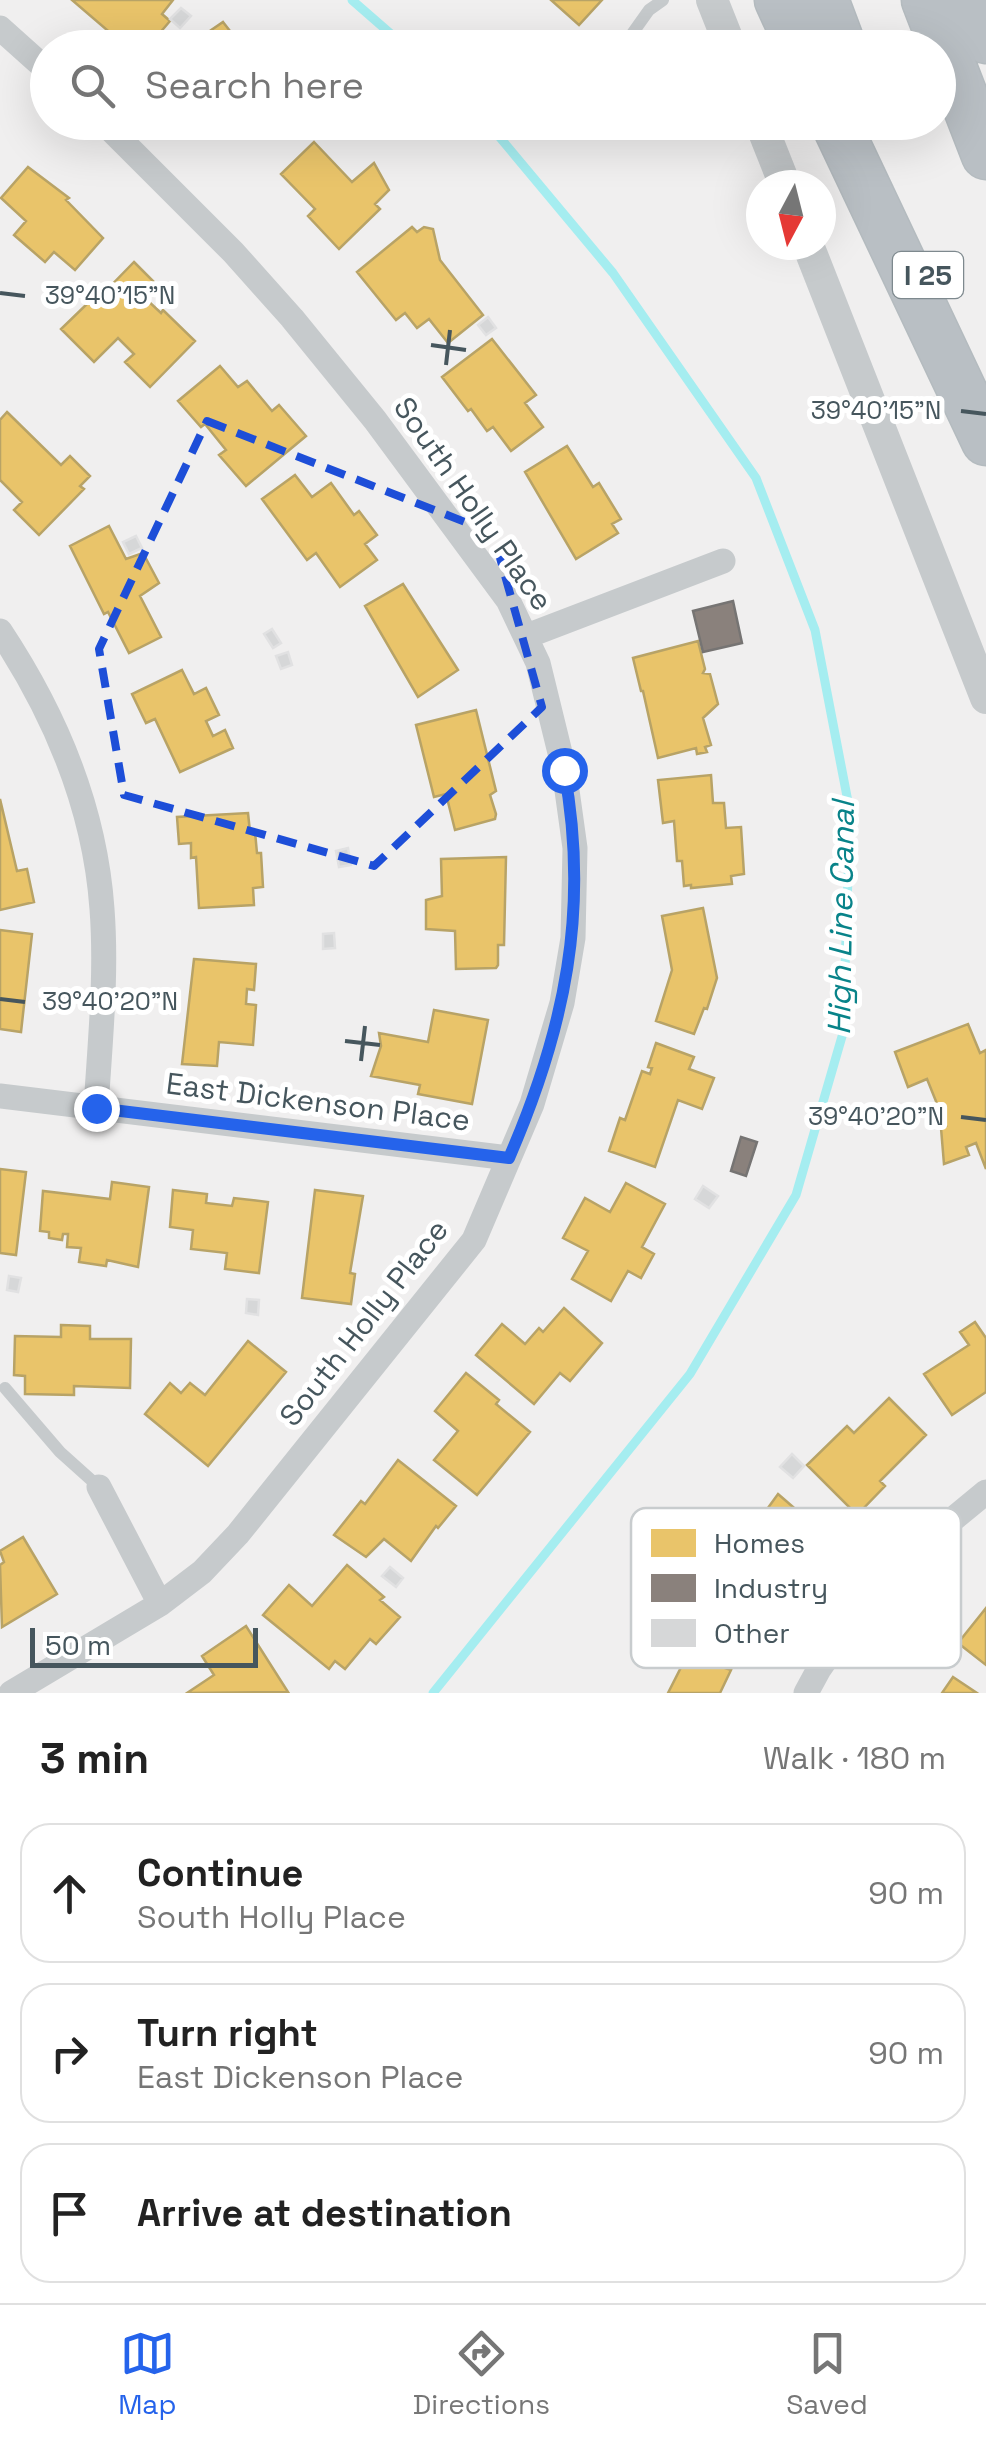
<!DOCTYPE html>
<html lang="en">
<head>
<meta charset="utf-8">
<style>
	:root { --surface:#fff; --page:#f6f6f6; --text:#222; --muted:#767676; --line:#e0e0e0; --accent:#2563eb }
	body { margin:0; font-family:"Space Grotesk",sans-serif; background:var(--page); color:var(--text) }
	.compass { position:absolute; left:746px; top:170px; width:90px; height:90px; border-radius:50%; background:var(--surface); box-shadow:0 10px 40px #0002; rotate:187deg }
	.scale { position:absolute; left:30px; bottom:25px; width:228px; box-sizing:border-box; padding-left:10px; border:5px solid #46565d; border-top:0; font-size:28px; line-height:35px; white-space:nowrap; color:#46565d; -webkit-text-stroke:8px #fff; paint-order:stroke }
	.stop { position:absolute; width:30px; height:30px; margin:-22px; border:8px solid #2563eb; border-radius:50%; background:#fff }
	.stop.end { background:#2563eb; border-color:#fff; box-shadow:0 2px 10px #0008 }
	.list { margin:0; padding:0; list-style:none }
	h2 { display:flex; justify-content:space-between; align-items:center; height:130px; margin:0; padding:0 40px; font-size:42px }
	h2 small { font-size:32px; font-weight:400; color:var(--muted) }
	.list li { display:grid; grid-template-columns:65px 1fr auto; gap:30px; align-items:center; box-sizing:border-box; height:140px; margin:0 20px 20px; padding:0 20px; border:2px solid var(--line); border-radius:30px }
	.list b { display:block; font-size:38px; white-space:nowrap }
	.list p { margin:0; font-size:32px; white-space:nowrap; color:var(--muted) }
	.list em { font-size:32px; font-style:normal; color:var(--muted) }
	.icon { flex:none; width:55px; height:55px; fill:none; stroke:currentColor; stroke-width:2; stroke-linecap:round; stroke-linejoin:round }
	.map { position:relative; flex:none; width:986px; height:1693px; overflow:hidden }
	.search { position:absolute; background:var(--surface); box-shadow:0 10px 40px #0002; left:30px; right:30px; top:30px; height:110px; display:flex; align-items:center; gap:25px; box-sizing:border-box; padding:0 35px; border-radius:55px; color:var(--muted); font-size:38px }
	.sheet { height:610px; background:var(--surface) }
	nav { display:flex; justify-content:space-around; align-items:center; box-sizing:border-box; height:140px; border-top:2px solid var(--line); background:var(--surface); font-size:28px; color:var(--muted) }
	nav a { display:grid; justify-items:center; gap:5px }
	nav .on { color:var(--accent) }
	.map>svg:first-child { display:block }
	.homes { fill:#e9c46a; stroke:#b8a366; stroke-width:2.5 }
	.industry { fill:#8a817c; stroke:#767473; stroke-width:2.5 }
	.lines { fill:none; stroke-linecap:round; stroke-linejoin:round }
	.stream { stroke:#a5edf0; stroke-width:9 }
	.building { fill:#d6d7d8; stroke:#e1e1e2; stroke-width:2.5 }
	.motorway-casing { stroke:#b4bbbf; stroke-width:51 }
	.service { stroke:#c6cacc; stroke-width:12 }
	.minor { stroke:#c6cacc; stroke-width:25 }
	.tertiary { stroke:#c6cacc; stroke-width:32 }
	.motorway { stroke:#b9bfc4; stroke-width:48 }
	.route { stroke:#2563eb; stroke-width:12 }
	.marked { fill:none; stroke:#1d4ed8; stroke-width:8; stroke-dasharray:20 12; stroke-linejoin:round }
	.ticks { fill:none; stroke:#46565d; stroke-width:4 }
	.labels { text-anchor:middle; stroke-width:10; stroke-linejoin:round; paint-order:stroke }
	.shield { fill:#fff; stroke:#7e898e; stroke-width:2.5 }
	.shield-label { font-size:28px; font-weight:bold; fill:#46565d }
	.street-label { font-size:30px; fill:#46565d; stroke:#fff }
	.water-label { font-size:32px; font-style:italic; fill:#088389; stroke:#fff }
	.key { fill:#fff; stroke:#c8ccce; stroke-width:2.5 }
	.key-label { font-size:28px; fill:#46565d }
	.ticks-label { font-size:25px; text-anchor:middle; fill:#46565d; stroke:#fff; stroke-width:10; stroke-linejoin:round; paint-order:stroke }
</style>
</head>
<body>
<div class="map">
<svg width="986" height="1693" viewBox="0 0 986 1693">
	<rect width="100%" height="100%" fill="#f0efef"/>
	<path class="homes" d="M72 0H173L162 14 170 21 147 48H128Z
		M551 0H602L579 25Z
		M223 22 237 40 249 35 259 48H185Z
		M227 122H255L237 136Z
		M314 142 352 182 374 163 389 190 375 204 380 209 339 249 308 216 315 209 281 174Z
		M28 167 69 198 66 200 103 238 75 270 54 252 45 262 14 235 26 221 1 198Z
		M412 227 417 232 424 227 433 229 440 260 483 315 448 343 429 319 417 328 405 313 396 320 357 272Z
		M134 262 159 287 147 300 161 313 163 310 195 341 150 387 125 362 134 354 118 338 94 362 61 329 90 301 93 304Z
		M492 339 536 395 525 403 543 427 511 451 493 427 487 431 471 409 468 411 442 377Z
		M220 366 238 387 247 381 272 411 279 405 306 436 246 486 219 455 226 450 205 424 201 427 178 401Z
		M7 412 61 465 70 456 90 476 80 486 84 489 39 535 14 510 22 502 0 480V420Z
		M567 446 593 487 599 483 621 519 612 524 618 533 576 559 525 472Z
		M295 475 312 497 331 483 354 515 359 511 377 535 365 544 377 560 340 587 316 553 307 560 262 499Z
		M109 526 126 559 143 553 159 583 140 596 161 637 129 653 108 612 104 614 70 546Z
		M403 584 458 670 418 697 365 606Z
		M698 641 705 669 703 673 710 674 718 704 703 718 711 745 705 747 707 752 697 754 696 748 658 758 643 691H641L633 658Z
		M182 670 194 694 206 688 219 715 206 721 213 736 225 730 233 748 180 772 155 719 146 723 132 694Z
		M476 710 496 791 490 795 496 814 495 819 455 830 446 794 434 797 416 725Z
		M711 775 713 803H724L726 828 741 827 744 874 731 876 732 884 691 888V885L684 886 682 861H677L674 821 663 823 658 780Z
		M0 799 17 871 27 869 34 902 0 910Z
		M248 813 250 832H255L257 853H261L263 887 253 888 254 905 199 908 196 857 191 858V843L179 844 177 817Z
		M506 857 504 945H498V965L496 968 456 969 455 931 426 929V900L442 896 441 859Z
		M703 908 717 978 707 1009 704 1008 694 1034 656 1021 672 970 662 916Z
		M0 930 32 934 21 1032 0 1029Z
		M194 959 256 964 254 990 247 989 246 1004 256 1005 253 1045 219 1042 217 1066 182 1064Z
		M434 1010 488 1020 472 1104 418 1094 420 1085 371 1076 381 1046 379 1033 428 1042Z
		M968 1024 980 1053 986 1050V1169L976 1143 966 1147 969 1155 944 1164 941 1128 946 1126 927 1079 908 1087 895 1052Z
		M656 1043 694 1057 689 1069 714 1078 702 1109 678 1100 655 1167 609 1151 620 1118 625 1120 642 1071 650 1074 652 1068 648 1067Z
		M0 1169 26 1172 16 1255 0 1253Z
		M112 1182 149 1187 138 1267 107 1260 106 1266 79 1262 81 1248 67 1247 68 1234H63L62 1240 49 1238V1232L40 1231 43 1191 110 1199Z
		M626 1183 665 1204 642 1247 654 1254 641 1278 628 1271 611 1301 572 1279 588 1251 563 1238 585 1198 610 1212Z
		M173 1190 207 1194 206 1203 232 1206 234 1198 268 1202 259 1273 225 1269 227 1253 191 1249 193 1230 170 1227Z
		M315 1190 363 1196 350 1273 355 1274 351 1304 302 1298Z
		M564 1308 602 1343 570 1381 560 1373 534 1404 476 1355 502 1324 525 1344 539 1328 543 1332Z
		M975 1322 986 1338V1392L952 1415 924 1374 969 1345 960 1332Z
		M61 1325 90 1326V1339H131L130 1388 74 1386V1395L25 1394V1376L14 1375 15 1336 61 1337Z
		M248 1341 286 1372 208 1466 145 1414 170 1383 181 1393 190 1383 205 1395Z
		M466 1373 499 1400 496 1404 530 1432 477 1495 434 1460 458 1431 435 1411Z
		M889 1398 926 1435 880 1481 885 1486 857 1515 807 1465 847 1426 854 1433Z
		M398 1460 456 1506 438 1528 436 1526 411 1561 384 1539 366 1557 334 1535 361 1501 365 1504Z
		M778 1494 822 1532 823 1536 797 1570 788 1567 769 1590 761 1584 743 1607 730 1598 719 1608 702 1595 731 1557 716 1545 729 1529 744 1541Z
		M23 1537 57 1594 2 1627 0 1565 4 1562 0 1551Z
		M347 1565 384 1597 380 1600 400 1617 376 1644 370 1639 345 1669 335 1661 329 1669 263 1615 289 1585 312 1606Z
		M986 1608V1665L958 1643Z
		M246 1626 288 1692 187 1693 214 1675 202 1656Z
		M702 1626 737 1643 725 1668 731 1670 720 1693H668Z
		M953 1677 977 1693H942Z"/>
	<path class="industry" d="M733 601 742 643 703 652 693 611Z
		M741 1137 757 1142 746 1176 731 1171Z"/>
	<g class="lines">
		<path class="stream" d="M352 0 407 48
			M433 1693 690 1374 796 1195 843 1033 850 812 815 630 756 478 613 273 487 122"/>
	</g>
	<path class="building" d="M181 8 191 16 180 28 170 19Z
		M292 122H302L307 127 297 137 287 128Z
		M488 317 496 328 486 335 478 325Z
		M136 536 142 548 129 554 123 542Z
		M272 629 281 643 273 648 264 634Z
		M288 652 292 665 281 669 276 656Z
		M348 848 351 865 339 867 336 851Z
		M334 933 335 948 323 949V934Z
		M703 1186 718 1196 709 1208 695 1199Z
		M9 1276 21 1278 18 1292 7 1290Z
		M247 1299 259 1300 258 1315 246 1313Z
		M792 1454 804 1466 793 1478 780 1467Z
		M390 1567 403 1578 396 1587 382 1576Z"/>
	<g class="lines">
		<g class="motorway-casing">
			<path id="motorway" d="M779 0 801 48
				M824 0 842 48
				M926 0 986 155
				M975 0 986 39
				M835 122 986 441"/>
		</g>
		<path class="service" d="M622 48 649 10 663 0
			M5 1388 60 1452 99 1487"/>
		<path class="minor" d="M0 28 48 71
			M0 631C55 714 95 809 102 909 107 975 100 1042 96 1108
			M527 636 723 561
			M0 1096 509 1158
			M99 1487 160 1604
			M11 1693 160 1604 202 1572 238 1534 474 1240 532 1104 562 1003 573 938 575 848 564 769 538 663 508 600 375 420 292 318 233 252 103 122
			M806 1693 819 1669 884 1576 986 1492"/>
		<path class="tertiary" d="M712 0 731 48
			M760 122 785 185
			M808 245 986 698"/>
		<use href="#motorway" class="motorway"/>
	</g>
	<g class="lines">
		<path class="route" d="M96 1108 509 1158C565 1029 590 909 564 770"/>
	</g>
	<path class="marked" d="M207 421 493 533 542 707 374 866 124 795 99 649Z"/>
	<path class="ticks" d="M0 293 25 296M431 345 466 350M446 365 450 330M961 411 986 414M0 999 25 1002M345 1041 380 1045M361 1061 365 1026M961 1117 986 1120"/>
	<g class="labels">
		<rect class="shield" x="893" y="252" width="70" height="46" rx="8"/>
		<g class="shield-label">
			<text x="928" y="285">I 25</text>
		</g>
		<g class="street-label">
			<text transform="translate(473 504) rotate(55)" y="10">South Holly Place</text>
			<text transform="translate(318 1102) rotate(7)" y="10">East Dickenson Place</text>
			<text transform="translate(364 1323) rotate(-52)" y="10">South Holly Place</text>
		</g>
		<g class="water-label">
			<text transform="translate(841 918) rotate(-89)" y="11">High Line Canal</text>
		</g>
	</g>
	<rect x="631" y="1508" width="330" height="160" rx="15" class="key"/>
	<rect x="651" y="1529" width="45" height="28" fill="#e9c46a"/>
	<rect x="651" y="1574" width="45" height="28" fill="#8a817c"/>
	<rect x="651" y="1619" width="45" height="28" fill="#d6d7d8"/>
	<g class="key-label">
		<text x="714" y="1553">Homes</text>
		<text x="714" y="1598">Industry</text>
		<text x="714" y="1643">Other</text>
	</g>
	<g class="ticks-label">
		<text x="110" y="304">39°40'15"N</text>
		<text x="876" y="419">39°40'15"N</text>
		<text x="110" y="1010">39°40'20"N</text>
		<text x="876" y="1125">39°40'20"N</text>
	</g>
</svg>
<svg class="compass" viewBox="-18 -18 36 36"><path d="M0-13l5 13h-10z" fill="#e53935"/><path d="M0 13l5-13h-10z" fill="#767676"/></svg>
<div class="scale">50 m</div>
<div class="stop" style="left:564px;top:770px"></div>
<div class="stop end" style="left:96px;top:1108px"></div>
<div class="search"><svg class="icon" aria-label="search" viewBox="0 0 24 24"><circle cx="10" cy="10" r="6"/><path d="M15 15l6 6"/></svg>Search here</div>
</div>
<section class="sheet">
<h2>3 min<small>Walk · 180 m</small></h2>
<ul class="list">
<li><svg class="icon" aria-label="ahead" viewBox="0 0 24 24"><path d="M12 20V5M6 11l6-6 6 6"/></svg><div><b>Continue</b><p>South Holly Place</p></div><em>90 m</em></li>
<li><svg class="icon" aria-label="right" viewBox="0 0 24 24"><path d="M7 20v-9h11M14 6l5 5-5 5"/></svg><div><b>Turn right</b><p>East Dickenson Place</p></div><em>90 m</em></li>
<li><svg class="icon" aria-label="arrive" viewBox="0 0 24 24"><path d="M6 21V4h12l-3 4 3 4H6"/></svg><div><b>Arrive at destination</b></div></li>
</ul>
</section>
<nav>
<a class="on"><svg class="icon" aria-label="map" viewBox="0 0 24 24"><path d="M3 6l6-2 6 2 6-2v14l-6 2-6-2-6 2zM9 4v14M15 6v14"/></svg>Map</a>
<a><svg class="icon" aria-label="directions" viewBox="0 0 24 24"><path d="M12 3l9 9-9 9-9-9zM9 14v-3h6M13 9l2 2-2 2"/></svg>Directions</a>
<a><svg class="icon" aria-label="saved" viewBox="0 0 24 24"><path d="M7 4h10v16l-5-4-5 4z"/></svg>Saved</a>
</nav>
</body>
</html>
